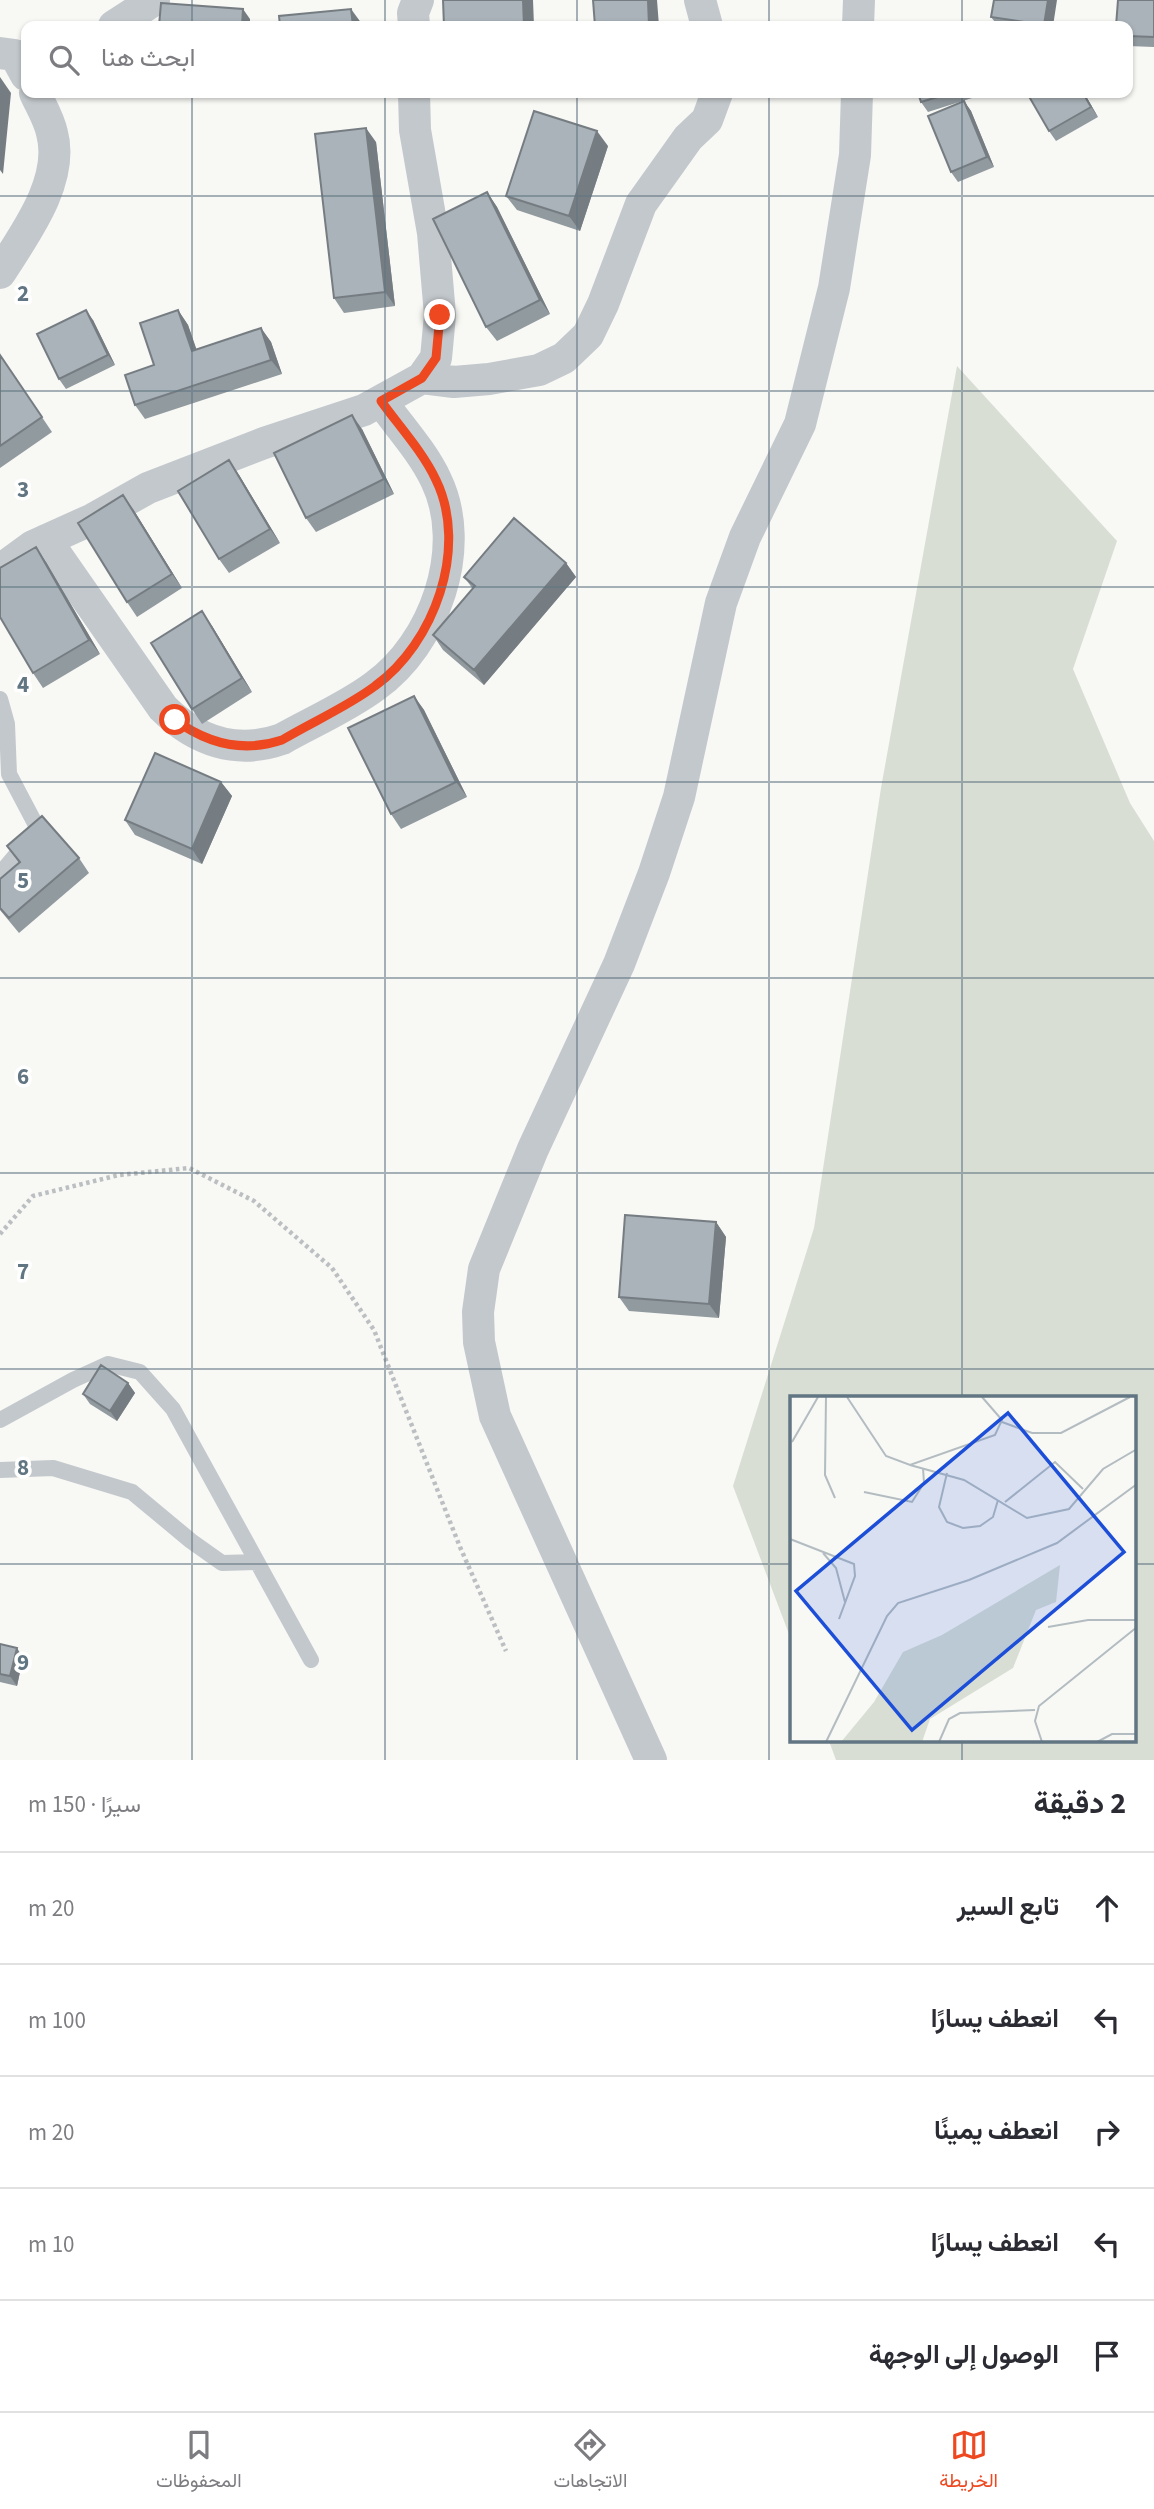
<!DOCTYPE html>
<html lang="ar">
<head>
<meta charset="utf-8">
<style>
	:root { --surface:#fff; --page:#f7f7f7; --text:#2b2b33; --muted:#7c7c81; --line:#e1e1e2; --accent:#ed4820 }
	body { margin:0; font-family:"Source Sans 3",Vazirmatn,sans-serif; background:var(--page); color:var(--text); direction:rtl }
	.stop { position:absolute; width:21px; height:21px; margin:-16px; border:5px solid #ed4820; border-radius:50%; background:#fff }
	.stop.end { background:#ed4820; border-color:#fff; box-shadow:0 2px 7px #0008 }
	.list { margin:0; padding:0; list-style:none }
	h2 { display:flex; justify-content:space-between; align-items:center; height:91px; margin:0; padding:0 28px; font-size:30px }
	h2 small { font-size:23px; font-weight:400; color:var(--muted) }
	.list li { display:grid; grid-template-columns:46px 1fr auto; gap:21px; align-items:center; box-sizing:border-box; height:112px; padding:0 28px; border-top:2px solid var(--line) }
	.list b { display:block; font-size:26px; white-space:nowrap }
	.list em { font-size:23px; font-style:normal; color:var(--muted) }
	.icon { flex:none; width:38px; height:38px; fill:none; stroke:currentColor; stroke-width:2; stroke-linecap:round; stroke-linejoin:round }
	.map { position:relative; flex:none; width:1154px; height:1760px; overflow:hidden; direction:ltr }
	.search { position:absolute; background:var(--surface); box-shadow:0 2px 5px #0004; left:21px; right:21px; top:21px; height:77px; display:flex; align-items:center; gap:18px; box-sizing:border-box; padding:0 24px; border-radius:14px; color:var(--muted); font-size:26px }
	.sheet { height:651px; background:var(--surface) }
	nav { display:flex; justify-content:space-around; align-items:center; box-sizing:border-box; height:98px; border-top:2px solid var(--line); background:var(--surface); font-size:19px; color:var(--muted) }
	nav a { display:grid; justify-items:center; gap:4px }
	nav .on { color:var(--accent) }
	.map>svg:first-child { display:block }
	.green { fill:#d8ded4 }
	.lines { fill:none; stroke-linecap:round; stroke-linejoin:round }
	.path { stroke:#bbbfc1; stroke-width:4.5; stroke-dasharray:3.5 3.5; stroke-linecap:butt }
	.service { stroke:#c3c8cc; stroke-width:16 }
	.minor { stroke:#c3c8cc; stroke-width:32 }
	.wall { fill:#919a9f }
	.shaded-wall { fill:#767d82 }
	.building { fill:#a9b3b9; stroke:#767d82; stroke-width:2 }
	.route { stroke:#ed4820; stroke-width:9 }
	.grid { fill:none; stroke:#617582; stroke-width:2; stroke-opacity:0.55 }
	.inset-road { fill:none; stroke:#b3bcc0; stroke-width:2 }
	.view { fill:#1d4ed8; fill-opacity:0.15; stroke:#1d4ed8; stroke-width:3.5 }
	.inset-edge { fill:none; stroke:#617582; stroke-width:3.5 }
	.grid-label { font-size:23px; text-anchor:middle; font-weight:bold; fill:#617582; stroke:#fff; stroke-width:7; stroke-linejoin:round; paint-order:stroke }
</style>
</head>
<body>
<div class="map">
<svg width="1154" height="1760" viewBox="0 0 1154 1760">
	<rect width="100%" height="100%" fill="#f8f8f5"/>
	<path class="green" d="M957 366 1117 541 1073 669 1130 803 1154 841V1760H836L829 1741H1135V1398H792V1642L733 1486 814 1228 881 788Z"/>
	<g class="lines">
		<path class="path" d="M0 1234 33 1196 119 1175 189 1168 254 1201 332 1268 374 1330 460 1547 506 1651"/>
		<path class="service" d="M0 699 7 724 9 774 38 829 0 874
			M0 1420 73 1380 108 1364 140 1372 173 1409 311 1660
			M0 1470 53 1468 132 1492 191 1541 222 1563 256 1562"/>
		<path class="minor" d="M700 0 707 26
			M114 26 154 0
			M414 26 413 13 418 0
			M858 26 859 0
			M0 53 15 55 26 75
			M414 93 415 130 433 233 440 315 436 358 422 378
			M0 273C24 235 65 181 52 133 49 119 41 106 35 93
			M46 540 163 708C196 741 237 755 282 739 312 722 347 707 375 686 434 644 469 548 436 480 423 452 399 426 381 401
			M0 570 33 546 93 519 148 488 264 443 364 410 422 378 454 382 489 379 539 370 564 358 588 335 603 304 641 204 688 138 707 120 717 93
			M651 1760 495 1416 479 1342 478 1312 484 1269 533 1149 619 964 654 873 679 797 721 603 745 537 800 424 834 288 855 155 857 93"/>
	</g>
	<path class="wall" d="M1154 0V47L1128 46V26Z
		M991 17 1053 26H998Z
		M918 93H970L972 98 928 112 921 102Z
		M1027 93H1084L1098 117 1056 141 1049 131Z
		M964 101 971 111 994 167 958 182 951 172Z
		M376 142 395 306 344 313 334 298Z
		M608 146 580 231 517 210 506 196Z
		M487 192 497 207 550 314 497 341 486 327Z
		M178 310 188 325 196 349 261 328 271 342 282 374 145 419 135 405 154 365Z
		M93 320 115 365 66 389 59 379Z
		M0 355 52 432 0 468Z
		M362 429 394 494 316 532 306 518Z
		M239 475 280 543 229 573 219 559Z
		M133 509 182 588 137 617 127 602Z
		M46 562 100 654 43 688 33 673Z
		M566 563 576 577 484 685 443 650 433 635 473 589 464 577Z
		M212 626 252 692 202 724 192 709Z
		M414 696 424 710 467 797 401 829 391 814Z
		M221 782 232 796 202 864 135 835 125 820Z
		M7 846 79 858 89 873 19 933 0 910V879L19 863Z
		M716 1222 726 1237 719 1318 629 1311 619 1297Z
		M128 1383 135 1393 117 1421 90 1404 83 1394Z
		M0 1644 23 1658 17 1686 0 1682Z"/>
	<path class="shaded-wall" d="M523 0H533L534 26H524Z
		M648 0H657L659 26H649Z
		M1048 0H1057L1053 26 1044 25Z
		M243 9 250 19V26H242Z
		M351 9 362 24V26H353Z
		M0 77 11 93 3 174 0 170Z
		M1083 93H1084L1098 117 1091 107Z
		M964 101 971 111 994 167 987 157Z
		M366 128 376 142 395 306 385 292Z
		M597 131 608 146 580 231 569 216Z
		M487 192 497 207 550 314 540 300Z
		M86 310 93 320 115 365 108 355Z
		M178 310 188 325 202 365 192 351Z
		M261 328 271 342 282 374 271 360Z
		M352 415 362 429 394 494 384 479Z
		M229 460 239 475 280 543 270 529Z
		M123 495 133 509 182 588 172 574Z
		M36 547 46 562 100 654 89 640Z
		M566 563 576 577 484 685 474 670Z
		M202 611 212 626 252 692 242 678Z
		M414 696 424 710 467 797 456 782Z
		M221 782 232 796 202 864 192 849Z
		M716 1222 726 1237 719 1318 709 1304Z
		M128 1383 135 1393 117 1421 110 1411Z
		M17 1648 23 1658 17 1686 10 1676Z"/>
	<path class="building" d="M443 0H523L524 26H444Z
		M593 0H648L649 26H595Z
		M994 0H1048L1044 25 991 17Z
		M1118 0H1154V37L1128 36V26H1116Z
		M161 3 243 9 242 26H159Z
		M351 9 353 26H280L279 16Z
		M918 93H951L921 102Z
		M1027 93H1083L1091 107 1049 131Z
		M964 101 987 157 951 172 928 116Z
		M534 111 597 131 569 216 506 196Z
		M366 128 385 292 334 298 315 134Z
		M487 192 540 300 486 327 433 219Z
		M86 310 108 355 59 379 37 334Z
		M178 310 192 351 261 328 271 360 135 405 125 375 154 365 140 323Z
		M0 355 42 417 0 446Z
		M352 415 384 479 306 518 274 453Z
		M229 460 270 529 219 559 178 491Z
		M123 495 172 574 127 602 78 523Z
		M514 518 566 563 474 670 433 635 475 586 464 577Z
		M36 547 89 640 33 673 0 617V568Z
		M202 611 242 678 192 709 151 643Z
		M414 696 456 782 391 814 348 728Z
		M155 753 221 782 192 849 125 820Z
		M42 816 79 858 9 918 0 908V879L20 862 7 846Z
		M625 1215 716 1222 709 1304 619 1297Z
		M101 1365 128 1383 110 1411 83 1394Z
		M0 1644 17 1648 10 1676 0 1674Z"/>
	<g class="lines">
		<path class="route" d="M175 720C208 744 243 753 282 740 312 722 347 707 375 686 434 644 469 548 436 480 423 452 399 426 381 401L422 378 436 358 440 315"/>
	</g>
	<path class="grid" d="M192 0V26M385 0V26M577 0V26M769 0V26M962 0V26M192 93V1760M385 93V1760M577 93V1760M769 93V1760M962 93V1398M0 196H1154M0 391H1154M0 587H1154M0 782H1154M0 978H1154M0 1173H1154M0 1369H1154M0 1564H792M1135 1564H1154M962 1741V1760"/>
	<g transform="translate(790 1396)">
		<rect width="346" height="346" fill="#f8f8f5"/>
		<path d="M270 169 266 206 246 214 223 272 140 323 132 346H51L84 306 113 256 152 239Z" fill="#d8ded4"/>
		<path class="inset-road" d="M36 1 35 79 45 102M57 1 96 60 120 69 205 39 212 24 192 1M212 26 242 37H271L340 1M2 46 28 1M120 69 174 84 237 122 279 113 313 73 347 53M157 77 149 111 157 126 173 132 190 130 203 121 208 104M74 96 122 106 134 87 133 72M215 106 265 66 293 93M0 143 64 168 65 180 49 223M33 157 46 172 55 206M258 231 298 224H347M36 346 97 220 108 207 179 184 267 147 347 88M149 346 159 323 170 317 245 314M252 346 245 325 249 310 347 231M307 346 322 338H347"/>
		<path class="view" d="M218 17 334 156 122 334 6 195Z"/>
		<rect width="346" height="346" class="inset-edge"/>
	</g>
	<g class="grid-label">
		<text x="23" y="301">2</text>
		<text x="23" y="497">3</text>
		<text x="23" y="692">4</text>
		<text x="23" y="888">5</text>
		<text x="23" y="1084">6</text>
		<text x="23" y="1279">7</text>
		<text x="23" y="1475">8</text>
		<text x="23" y="1670">9</text>
	</g>
</svg>
<div class="stop" style="left:175px;top:720px"></div>
<div class="stop end" style="left:440px;top:315px"></div>
<div class="search"><svg class="icon" aria-label="search" viewBox="0 0 24 24"><circle cx="10" cy="10" r="6"/><path d="M15 15l6 6"/></svg>ابحث هنا</div>
</div>
<section class="sheet">
<h2>2 دقيقة<small>سيرًا · 150 m</small></h2>
<ul class="list">
<li><svg class="icon" aria-label="ahead" viewBox="0 0 24 24"><path d="M12 20V5M6 11l6-6 6 6"/></svg><div><b>تابع السير</b></div><em>20 m</em></li>
<li><svg class="icon" aria-label="left" viewBox="0 0 24 24"><path d="M17 20v-9H6M10 6l-5 5 5 5"/></svg><div><b>انعطف يسارًا</b></div><em>100 m</em></li>
<li><svg class="icon" aria-label="right" viewBox="0 0 24 24"><path d="M7 20v-9h11M14 6l5 5-5 5"/></svg><div><b>انعطف يمينًا</b></div><em>20 m</em></li>
<li><svg class="icon" aria-label="left" viewBox="0 0 24 24"><path d="M17 20v-9H6M10 6l-5 5 5 5"/></svg><div><b>انعطف يسارًا</b></div><em>10 m</em></li>
<li><svg class="icon" aria-label="arrive" viewBox="0 0 24 24"><path d="M6 21V4h12l-3 4 3 4H6"/></svg><div><b>الوصول إلى الوجهة</b></div></li>
</ul>
</section>
<nav>
<a class="on"><svg class="icon" aria-label="map" viewBox="0 0 24 24"><path d="M3 6l6-2 6 2 6-2v14l-6 2-6-2-6 2zM9 4v14M15 6v14"/></svg>الخريطة</a>
<a><svg class="icon" aria-label="directions" viewBox="0 0 24 24"><path d="M12 3l9 9-9 9-9-9zM9 14v-3h6M13 9l2 2-2 2"/></svg>الاتجاهات</a>
<a><svg class="icon" aria-label="saved" viewBox="0 0 24 24"><path d="M7 4h10v16l-5-4-5 4z"/></svg>المحفوظات</a>
</nav>
</body>
</html>
